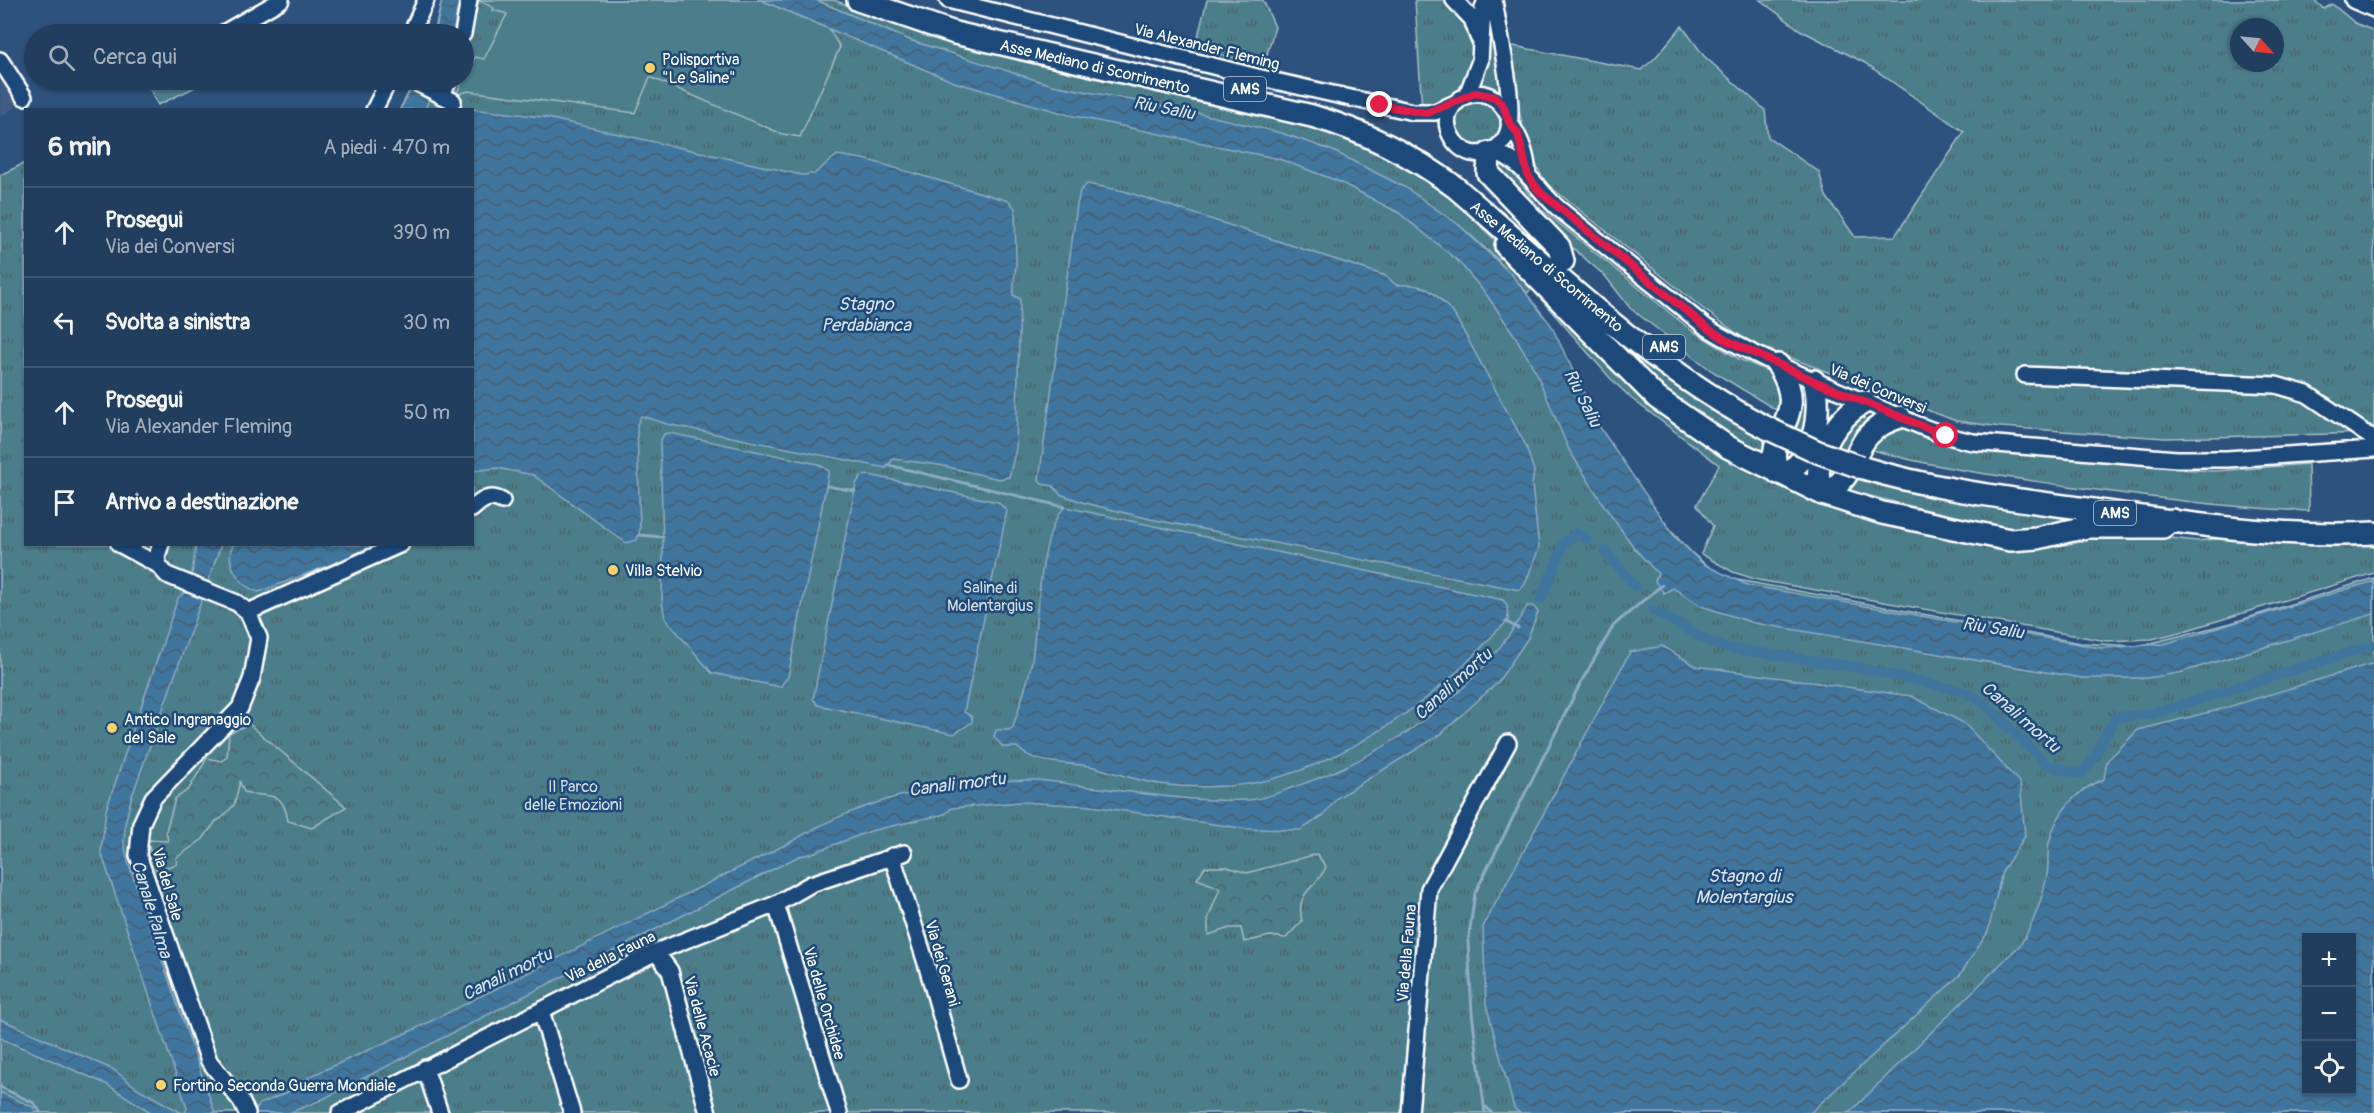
<!DOCTYPE html>
<html lang="it">
<head>
<meta charset="utf-8">
<style>
	:root { --surface:#223e5e; --page:#2e4967; --text:#f1f3f6; --muted:#a2aebc; --line:#3f5773 }
	body { margin:0; font-family:Pangolin,sans-serif; background:var(--page); color:var(--text) }
	.controls { position:absolute; right:18px; bottom:18px; display:grid; overflow:hidden; border-radius:0px; box-shadow:0 2px 4px #0004 }
	.controls button { width:54px; height:54px; display:grid; place-items:center; padding:0; border:0; border-bottom:2px solid var(--line); background:var(--surface); color:var(--text); font:30px sans-serif }
	.compass { position:absolute; left:2230px; top:18px; width:54px; height:54px; border-radius:50%; background:var(--surface); box-shadow:0 2px 4px #0004; rotate:117deg }
	.stop { position:absolute; width:18px; height:18px; margin:-14px; border:4px solid #e11d48; border-radius:50%; background:#fff }
	.stop.end { background:#e11d48; border-color:#fff; box-shadow:0 2px 6px #0008 }
	.list { margin:0; padding:0; list-style:none }
	h2 { display:flex; justify-content:space-between; align-items:center; height:78px; margin:0; padding:0 24px; font-size:26px }
	h2 small { font-size:20px; font-weight:400; color:var(--muted) }
	.list li { display:grid; grid-template-columns:39px 1fr auto; gap:18px; align-items:center; box-sizing:border-box; height:90px; padding:0 24px; border-top:2px solid var(--line) }
	.list b { display:block; font-size:22px; white-space:nowrap }
	.list p { margin:0; font-size:20px; white-space:nowrap; color:var(--muted) }
	.list em { font-size:20px; font-style:normal; color:var(--muted) }
	.icon { flex:none; width:33px; height:33px; fill:none; stroke:currentColor; stroke-width:2; stroke-linecap:round; stroke-linejoin:round }
	.map { position:relative; flex:none; width:2374px; height:1113px; overflow:hidden }
	.search { position:absolute; background:var(--surface); box-shadow:0 2px 4px #0004; left:24px; top:24px; width:450px; height:66px; display:flex; align-items:center; gap:15px; box-sizing:border-box; padding:0 21px; border-radius:33px; color:var(--muted); font-size:22px }
	.panel { position:absolute; background:var(--surface); box-shadow:0 2px 4px #0004; left:24px; top:108px; width:450px; height:438px; border-radius:0px }
	.map>svg:first-child { display:block }
	.built { fill:#405c82 }
	.grass { fill:url(#grass-tufts); stroke:#a5bec4; stroke-width:1.5; fill-rule:evenodd }
	.forest { fill:url(#forest-crowns); stroke:#a5bec4; stroke-width:1.5 }
	.pitch { fill:#4b7d8a; stroke:#a5bec4; stroke-width:1.5 }
	.water { fill:url(#water-waves); stroke:#8cacc4; stroke-width:1.5; fill-rule:evenodd }
	.lines { fill:none; stroke-linecap:round; stroke-linejoin:round }
	.stream { stroke:#8cacc4; stroke-width:3 }
	.canal { stroke:#40759d; stroke-width:10 }
	.minor-casing { stroke:#fff; stroke-width:20 }
	.highway-casing { stroke:#fff; stroke-width:26 }
	.minor { stroke:#1f4a7a; stroke-width:15 }
	.highway { stroke:#1f4a7a; stroke-width:21 }
	.highway-bridge-casing { stroke:#fff; stroke-width:26; stroke-linecap:butt }
	.highway-bridge { stroke:#1f4a7a; stroke-width:21 }
	.route { stroke:#e11d48; stroke-width:8 }
	.poi-dot { fill:#ffd166; stroke:#1f4a7a; stroke-width:2 }
	.labels { text-anchor:middle; stroke-width:5; stroke-linejoin:round; paint-order:stroke }
	.shield { fill:#1f4a7a; stroke:#bcc9d7; stroke-width:1.5 }
	.shield-label { font-size:15px; font-weight:bold; fill:#fff }
	.street-label { font-size:16px; fill:#fff; stroke:#1f4a7a }
	.poi-label { font-size:16px; fill:#fff; stroke:#1f4a7a; text-anchor:start }
	.park-label { font-size:16px; fill:#d2dee2; stroke:#1f4a7a }
	.water-label { font-size:18px; font-style:italic; fill:#d9e3eb; stroke:#1f4a7a }
</style>
</head>
<body>
<div class="map">
<svg width="2374" height="1113" viewBox="0 0 2374 1113">
	<defs>
		<pattern id="grass-tufts" width="24" height="20" patternUnits="userSpaceOnUse" patternTransform="scale(1.5)"><rect width="24" height="20" fill="#4b7d8a"/><path d="M3 7l-1-3M5 7V3M7 7l1-3M15 17l-1-3M17 17v-4M19 17l1-3" fill="none" stroke="#4c646b"/></pattern>
		<pattern id="forest-crowns" width="20" height="18" patternUnits="userSpaceOnUse" patternTransform="scale(1.5)"><rect width="20" height="18" fill="#4b7d8a"/><path d="M2 6a3 3 0 1 1 6 0M12 15a3 3 0 1 1 6 0" fill="none" stroke="#4c646b"/></pattern>
		<pattern id="water-waves" width="16" height="10" patternUnits="userSpaceOnUse" patternTransform="scale(1.5)"><rect width="16" height="10" fill="#40759d"/><path d="M0 5q4-4 8 0t8 0" fill="none" stroke="#475e70"/></pattern>
	</defs>
	<rect width="100%" height="100%" fill="#2e527e"/>
	<filter id="ink" filterUnits="userSpaceOnUse"><feTurbulence type="fractalNoise" baseFrequency=".0167" numOctaves="2"/><feDisplacementMap in="SourceGraphic" scale="12" xChannelSelector="R" yChannelSelector="G"/><feConvolveMatrix kernelMatrix="1 2 1 2 8 2 1 2 1" color-interpolation-filters="sRGB"/></filter>
	<g filter="url(#ink)">
		<path class="built" d="M0 65 24 101 0 117Z"/>
		<path class="grass" d="M442 0H808L953 57 973 61 909 40 816 0H834L876 16 1279 115 1393 155 1461 205 1612 362 1693 433 1731 461 1790 487 2050 541 2127 533 2197 541 2225 538 2374 543V573L2184 631 2152 639 2107 641 1758 580 1733 572 1701 554 1713 526 1697 505 1719 465 1632 399 1611 379 1532 289 1527 293 1496 258 1459 225C1516 309 1570 395 1632 477 1662 517 1681 553 1727 578L2081 643 2136 646 2155 642 2231 623 2374 578V1113H0V175L25 163 26 544H472V110L400 109 415 80H464V34H434ZM2306 938H2352V1090H2306Z
			M1207 0H1263L1275 27 1262 71 1243 67V60L1195 49Z
			M1415 0H1450C1492 36 1478 99 1422 109Z
			M1760 0H2314L2324 9 2332 4 2355 23 2374 31V433L2165 438 2001 427 1956 421 1749 342 1706 311 1547 184C1520 145 1516 90 1508 45L1641 70 1655 58 1682 26 1704 56 1765 110 1768 137 1819 172 1826 196 1855 237 1895 236 1964 132 1865 63 1800 30ZM2239 27H2275V63H2239Z
			M1488 10 1501 91 1498 93 1478 87 1489 62Z
			M146 80H210L158 105Z
			M1455 124a23 23 0 1 1 46 0a23 23 0 1 1-46 0Z
			M1503 160C1519 174 1526 194 1541 209L1691 330 1739 359 1775 374 1789 396 1766 458 1667 399 1534 266 1765 436 1778 411 1712 371 1630 308 1606 277 1549 227 1496 168 1497 161Z
			M1798 390 1813 397 1795 464 1781 458Z
			M1855 415 1874 423 1840 481 1824 477 1827 459Z
			M1898 426 1930 440 1968 449 2174 466 2175 469 2217 471 2308 464 2309 511C2228 508 2148 497 2068 486 2000 476 1932 468 1866 448Z
			M1855 473 2098 519 2021 534 1847 490Z"/>
		<path class="forest" d="M249 724 346 807 312 828 288 821C282 787 270 800 244 792L240 782 234 805 222 818 216 821 203 839 176 858 177 864 156 870 147 840 168 841 166 831 175 799 189 789 207 758 221 761 227 757 229 733Z
			M1317 854 1326 867C1315 891 1295 890 1302 921L1286 938 1270 936 1244 942 1241 928H1230L1208 935V919L1220 888 1197 879 1205 867H1227L1247 873Z"/>
		<path class="pitch" d="M478 0H761L829 29 840 47 800 137 782 134 650 77 635 113 468 91 456 95 475 57 484 59 507 14 493 10 494 8Z"/>
		<path class="water" d="M442 0H459L453 34H435Z
			M761 0H816L909 40 1052 85 1189 111 1281 133 1331 150 1406 188 1459 225 1512 275 1551 325 1601 429 1674 536 1703 564 1747 585 2101 648 2164 644 2374 581V614L2179 673 2147 678H2082L1754 623 1701 606 1673 588 1664 593 1655 581 1658 574 1635 549 1605 507 1569 450 1536 372 1515 336 1486 294 1458 261 1399 213 1340 182 1279 159 1069 115 954 82Z
			M416 80H437L425 109 400 110Z
			M471 109 543 117 802 175 814 174 837 155 868 160 1009 201 1015 208 1016 264 1013 295 1020 299 1016 449 1009 477 999 479 939 465 893 459 886 468 667 424 641 416 637 425 640 530 637 540 626 543 533 475 497 468 473 471Z
			M1087 184 1124 191 1386 276 1396 285C1428 283 1433 291 1454 314L1526 446 1534 471 1532 485 1539 548 1525 584 1520 590 1150 519 1085 503 1060 494 1053 486 1042 484 1039 479 1077 205 1080 191Z
			M670 433 818 464 829 471 788 677 780 687 712 673 665 618 662 602 663 545 660 442 664 434Z
			M869 475 998 502 1007 511 964 712 972 717V722L954 734 818 705 813 699 856 484 861 476Z
			M1065 507 1503 600 1507 605 1508 620C1504 626 1497 630 1492 636 1431 705 1324 780 1229 786 1210 787 1179 787 1160 784 1138 781 1116 773 1094 767 1069 761 1036 767 1017 747H1003L994 737 996 730H1009L1013 727C1020 704 1028 683 1032 660 1037 625 1040 527 1065 507Z
			M196 545H221L131 799 125 824 124 843 128 862 215 1113H185L187 1108 101 852 106 810 178 598 190 588Z
			M233 545V544L374 545 340 561 259 592C240 587 224 563 233 545Z
			M1527 606H1533L1538 612 1528 638 1498 682 1440 735 1337 798 1324 815 1301 830 1247 829 1091 806 1020 802 952 808 945 814 870 831 810 854 799 856 319 1101 289 1113H253L260 1104 290 1091 311 1076 415 1029 791 842C863 798 948 780 1033 780 1049 780 1066 784 1082 786 1137 792 1194 803 1249 800 1266 799 1282 791 1297 786 1390 754 1480 692 1527 606Z
			M1662 646 1696 666 1911 696 1964 723 2020 783 2025 836 2002 872 1988 932 1960 975 1810 1113H1520L1514 1108 1486 1004 1483 927 1630 652Z
			M2374 663V1113H1849L2021 944C2034 922 2042 901 2047 875 2049 864 2047 853 2049 843 2056 812 2076 790 2104 779L2107 761 2138 730 2218 710ZM2306 938H2352V1090H2306Z
			M0 1019 114 1070 137 1088 182 1113H152L106 1084 0 1038Z
			M0 1092 33 1107 36 1113H0Z"/>
		<g class="lines">
			<path class="stream" d="M888 465 1065 507
				M827 486 855 491
				M639 535 663 537
				M1506 622 1518 628
				M0 1087 34 1103 41 1113
				M1486 1107 1492 1113
				M1485 1113 1472 1013 1468 942 1475 893 1581 682 1614 625 1662 585"/>
			<path class="canal" d="M1605 551 1635 586
				M1541 599 1565 542 1577 533 1587 539
				M1653 610 1712 643 1729 648 1861 668 1965 692 1983 702 2047 765 2080 774C2097 760 2103 734 2117 717L2152 714 2374 645"/>
			<g class="minor-casing">
				<path id="minor" d="M948 0 1257 77 1413 112H1435L1457 102
					M1454 0 1472 19 1478 37
					M1494 0C1499 35 1514 95 1509 128 1506 145 1489 157 1471 153 1463 151 1455 144 1451 136 1433 101 1487 72 1508 115
					M2353 0 2374 9
					M222 34 281 0
					M411 34 426 0
					M463 34 469 0
					M0 60 24 97
					M411 80 453 101
					M1467 95 1480 61 1483 8 1486 0
					M441 96 449 80
					M374 110 389 80
					M1509 122C1521 138 1527 156 1528 176
					M1492 151C1522 159 1535 188 1558 208L1706 327C1756 358 1811 379 1865 402 1901 417 1935 435 1973 442L2176 459H2227L2374 449
					M2025 375 2276 385 2307 394 2374 439
					M472 509C482 500 489 494 502 501
					M119 544 158 565 167 575 237 603 248 612 259 638 252 678 240 708 153 798 141 824 138 855 209 1061 241 1101 247 1113
					M158 565 157 556 161 544
					M248 612 401 544
					M892 856 926 963 959 1080
					M776 904 839 1113
					M656 952 670 971 708 1113
					M541 1011 572 1113
					M425 1068 440 1113
					M340 1113 656 952 776 904 811 884 904 853
					M1410 1113 1429 889 1508 743"/>
			</g>
			<g class="highway-casing">
				<path id="highway" d="M858 0 955 33 1312 116C1364 131 1412 155 1455 187 1553 271 1654 371 1769 429
					M1489 153 1488 173 1559 247 1563 261
					M1506 246 1657 398 1728 447 1823 494 1882 513 2010 540 2037 538 2087 527H2163L2172 520
					M1860 467C1932 489 2005 498 2079 508 2176 522 2276 538 2374 533
					M1778 473C1761 429 1813 420 1778 365
					M1778 473C1814 470 1823 409 1814 381
					M1823 494C1867 474 1843 434 1900 417
					M1823 494C1807 462 1837 416 1865 402"/>
			</g>
			<use href="#minor" class="minor"/>
			<use href="#highway" class="highway"/>
			<g class="highway-bridge-casing">
				<path id="highway-bridge" d="M1769 429 1818 452 1860 467"/>
			</g>
			<use href="#highway-bridge" class="highway-bridge"/>
		</g>
	</g>
	<g class="lines" filter="url(#ink)">
		<path class="route" d="M1380 105 1427 113 1475 93 1495 97 1503 105 1509 122 1518 134 1528 176 1540 192 1706 327 1726 340 1814 381 1946 436"/>
	</g>
	<g class="poi-dot">
		<circle cx="650" cy="68" r="6"/>
		<circle cx="613" cy="570" r="6"/>
		<circle cx="112" cy="728" r="6"/>
		<circle cx="161" cy="1085" r="6"/>
	</g>
	<g class="labels">
		<g class="shield">
			<rect x="1224" y="77" width="42" height="24" rx="4.5"/>
			<rect x="1643" y="335" width="42" height="24" rx="4.5"/>
			<rect x="2094" y="501" width="42" height="24" rx="4.5"/>
		</g>
		<g class="shield-label">
			<text x="1245" y="94">AMS</text>
			<text x="1664" y="352">AMS</text>
			<text x="2115" y="518">AMS</text>
		</g>
		<g class="street-label">
			<text transform="translate(1207 46) rotate(14)" y="6">Via Alexander Fleming</text>
			<text transform="translate(1095 66) rotate(13)" y="6">Asse Mediano di Scorrimento</text>
			<text transform="translate(1547 266) rotate(40)" y="6">Asse Mediano di Scorrimento</text>
			<text transform="translate(1878 388) rotate(23)" y="6">Via dei Conversi</text>
			<text transform="translate(168 884) rotate(74)" y="6">Via del Sale</text>
			<text transform="translate(1406 953) rotate(-85)" y="6">Via della Fauna</text>
			<text transform="translate(610 956) rotate(-26)" y="6">Via della Fauna</text>
			<text transform="translate(943 963) rotate(74)" y="6">Via dei Gerani</text>
			<text transform="translate(825 1003) rotate(74)" y="6">Via delle Orchidee</text>
			<text transform="translate(703 1026) rotate(75)" y="6">Via delle Acacie</text>
		</g>
		<g class="poi-label">
			<text x="662" y="65">Polisportiva<tspan x="662" dy="18">"Le Saline"</tspan></text>
			<text x="625" y="576">Villa Stelvio</text>
			<text x="124" y="725">Antico Ingranaggio<tspan x="124" dy="18">del Sale</tspan></text>
			<text x="173" y="1091">Fortino Seconda Guerra Mondiale</text>
		</g>
		<g class="park-label">
			<text x="990" y="593">Saline di<tspan x="990" dy="18">Molentargius</tspan></text>
			<text x="573" y="792">Il Parco<tspan x="573" dy="18">delle Emozioni</tspan></text>
		</g>
		<g class="water-label">
			<text transform="translate(1164 108) rotate(11)" y="6">Riu Saliu</text>
			<text x="866" y="310">Stagno<tspan x="866" dy="21">Perdabianca</tspan></text>
			<text transform="translate(1583 398) rotate(63)" y="6">Riu Saliu</text>
			<text transform="translate(1993 628) rotate(9)" y="6">Riu Saliu</text>
			<text transform="translate(1453 684) rotate(-42)" y="6">Canali mortu</text>
			<text transform="translate(2021 717) rotate(41)" y="6">Canali mortu</text>
			<text transform="translate(957 784) rotate(-7)" y="6">Canali mortu</text>
			<text x="1744" y="882">Stagno di<tspan x="1744" dy="21">Molentargius</tspan></text>
			<text transform="translate(152 909) rotate(73)" y="6">Canale Palma</text>
			<text transform="translate(507 974) rotate(-26)" y="6">Canali mortu</text>
		</g>
	</g>
</svg>
<div class="controls">
<button>+</button>
<button>−</button>
<button><svg class="icon" aria-label="locate" viewBox="0 0 24 24"><circle cx="12" cy="12" r="6"/><path d="M12 2v4M12 18v4M2 12h4M18 12h4"/></svg></button>
</div>
<svg class="compass" viewBox="-18 -18 36 36"><path d="M0-13l5 13h-10z" fill="#e53935"/><path d="M0 13l5-13h-10z" fill="#a2aebc"/></svg>
<div class="stop" style="left:1946px;top:436px"></div>
<div class="stop end" style="left:1380px;top:105px"></div>
<div class="search"><svg class="icon" aria-label="search" viewBox="0 0 24 24"><circle cx="10" cy="10" r="6"/><path d="M15 15l6 6"/></svg>Cerca qui</div>
<section class="panel">
<h2>6 min<small>A piedi · 470 m</small></h2>
<ul class="list">
<li><svg class="icon" aria-label="ahead" viewBox="0 0 24 24"><path d="M12 20V5M6 11l6-6 6 6"/></svg><div><b>Prosegui</b><p>Via dei Conversi</p></div><em>390 m</em></li>
<li><svg class="icon" aria-label="left" viewBox="0 0 24 24"><path d="M17 20v-9H6M10 6l-5 5 5 5"/></svg><div><b>Svolta a sinistra</b></div><em>30 m</em></li>
<li><svg class="icon" aria-label="ahead" viewBox="0 0 24 24"><path d="M12 20V5M6 11l6-6 6 6"/></svg><div><b>Prosegui</b><p>Via Alexander Fleming</p></div><em>50 m</em></li>
<li><svg class="icon" aria-label="arrive" viewBox="0 0 24 24"><path d="M6 21V4h12l-3 4 3 4H6"/></svg><div><b>Arrivo a destinazione</b></div></li>
</ul>
</section>
</div>
</body>
</html>
